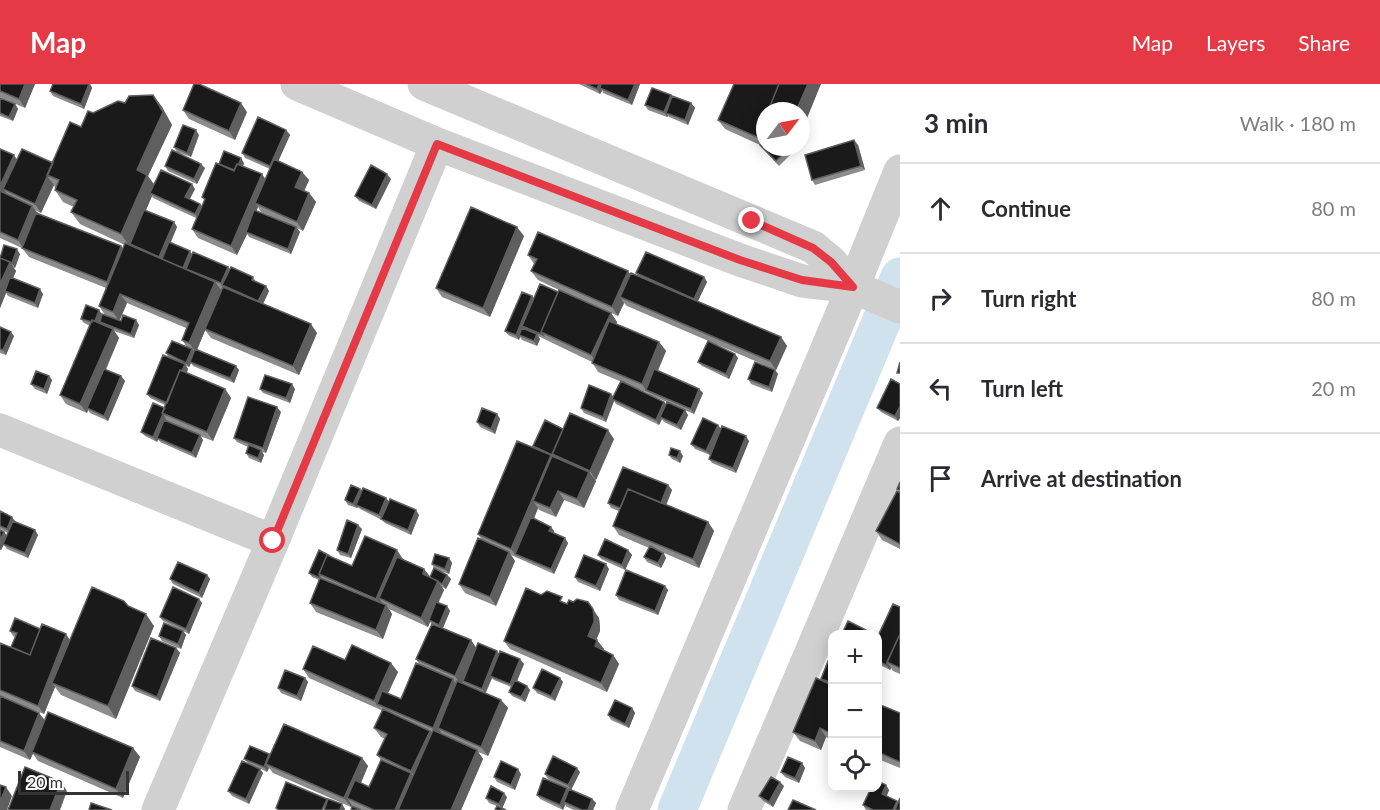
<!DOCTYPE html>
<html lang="en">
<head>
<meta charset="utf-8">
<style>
	:root { --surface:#fff; --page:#f2f2f3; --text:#2b2b33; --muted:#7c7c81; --line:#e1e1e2; --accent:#e63946 }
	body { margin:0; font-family:Lato,sans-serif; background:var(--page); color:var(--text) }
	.controls { position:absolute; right:18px; bottom:18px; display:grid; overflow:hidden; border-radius:12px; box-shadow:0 3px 15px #0003 }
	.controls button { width:54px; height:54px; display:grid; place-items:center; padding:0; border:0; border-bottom:2px solid var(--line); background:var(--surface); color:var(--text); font:30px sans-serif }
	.compass { position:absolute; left:756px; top:18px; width:54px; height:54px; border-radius:50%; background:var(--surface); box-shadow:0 3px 15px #0003; rotate:58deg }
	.scale { position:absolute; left:18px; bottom:15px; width:111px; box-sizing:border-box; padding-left:6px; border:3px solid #333; border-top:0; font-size:16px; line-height:21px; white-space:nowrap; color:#333; -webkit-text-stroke:4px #fff; paint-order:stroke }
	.stop { position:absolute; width:18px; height:18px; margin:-14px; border:4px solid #e63946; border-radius:50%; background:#fff }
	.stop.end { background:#e63946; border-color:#fff; box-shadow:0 2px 6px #0008 }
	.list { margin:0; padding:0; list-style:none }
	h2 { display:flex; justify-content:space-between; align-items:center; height:78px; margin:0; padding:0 24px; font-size:26px }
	h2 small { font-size:20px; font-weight:400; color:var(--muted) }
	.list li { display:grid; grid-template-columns:39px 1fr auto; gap:18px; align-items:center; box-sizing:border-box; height:90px; padding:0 24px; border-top:2px solid var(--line) }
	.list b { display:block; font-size:22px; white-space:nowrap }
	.list em { font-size:20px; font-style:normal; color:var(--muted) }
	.icon { flex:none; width:33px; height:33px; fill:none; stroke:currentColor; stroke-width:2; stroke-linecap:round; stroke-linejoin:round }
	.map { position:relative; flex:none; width:900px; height:726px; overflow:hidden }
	header { display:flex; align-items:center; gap:36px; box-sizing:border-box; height:84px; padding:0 30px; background:var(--accent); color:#fff }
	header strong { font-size:28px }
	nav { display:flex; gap:33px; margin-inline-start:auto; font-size:21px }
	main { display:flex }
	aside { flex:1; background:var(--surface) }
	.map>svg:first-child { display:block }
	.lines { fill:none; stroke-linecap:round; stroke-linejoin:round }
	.canal { stroke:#cfe2ee; stroke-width:39 }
	.minor { stroke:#d0d0d0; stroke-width:33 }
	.wall { fill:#8c8c8c; fill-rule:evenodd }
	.shaded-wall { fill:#5f5f5f }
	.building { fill:#1a1a1a; stroke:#5f5f5f; stroke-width:1.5 }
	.route { stroke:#e63946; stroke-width:8 }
</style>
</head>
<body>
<header>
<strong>Map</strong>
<nav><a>Map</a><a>Layers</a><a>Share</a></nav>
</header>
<main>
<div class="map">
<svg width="900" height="726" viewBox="0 0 900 726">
	<rect width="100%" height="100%" fill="#fff"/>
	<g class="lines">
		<path class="canal" d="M677 726 900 193"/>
		<path class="minor" d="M297 0 437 60 740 176 802 197 853 203 900 223
			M424 0 813 163 831 178 853 203
			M0 346 273 457
			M158 726 273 457 437 60
			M632 726 853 203 900 87
			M744 726 900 359"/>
	</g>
	<path class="wall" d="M0 0H35L25 24 0 13Z
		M53 0H90L92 4 84 25 53 12 50 7Z
		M579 0H640L632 21 603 9 602 6 600 10Z
		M734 0 801 27H765V63H791L794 67 779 82 764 66 760 61 725 45 718 36Z
		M153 11 162 23 172 41 148 92 154 101 195 105 190 115 200 120 202 122 204 116 202 113 220 81 219 80 244 79 243 82 262 90 265 96 270 85 245 74 242 69 286 46 290 51 278 77 302 88 309 96 304 107 309 109 316 118 303 147 297 144 300 148 291 170 249 153 247 150 237 171 198 154 192 145 196 134 153 114 152 112 146 126 174 138 177 143 171 158 192 170 230 186 253 193 256 198 266 202 269 207 263 220 317 249 299 291 211 254 205 246 197 266 239 286 234 299 193 282 191 279 189 283 186 282 188 285 187 289 225 305 231 314 213 357 200 352 203 356 196 374 160 358 158 355 157 358 145 352 141 348 165 324V321L150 314 147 310 169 274 166 269 187 263 182 256 186 244 127 219 120 236H136L139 241 134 254 114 247 119 254 106 286 121 292 125 297 108 337 90 329 88 326 87 329 66 320 60 311 90 242 84 239 81 235 99 226 102 231H105L99 222 106 204 29 173 22 164 0 154V65L17 75 53 79 93 29 125 19ZM54 101 55 104V106L63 118 74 123 71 128 80 140 125 161 123 165 121 162 38 129 35 126 41 129ZM258 123 261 128 289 140 256 127Z
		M671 11 672 13 691 19 695 24 688 41 669 33 668 32 667 33 648 26 645 21Z
		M0 14 15 20 18 25 13 37 0 32Z
		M183 26 247 28 235 56 189 35Z
		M199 51 191 73 177 68 174 63Z
		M858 61 865 86 815 101 812 96Z
		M165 82 205 84 197 100 168 87Z
		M391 95 376 125 359 117 355 112Z
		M524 152 490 233 442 213 436 204Z
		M20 170 15 184 13 183 16 187 13 194 43 210 38 224 8 212 6 209 0 224V172Z
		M528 171 628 187 630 190 638 192 636 189 704 193 707 198 698 217 781 253 787 262 776 286 627 222 624 219 618 232 578 214 611 229 617 238 616 240 659 258 666 267 658 287 699 305 703 309 694 330 682 325 688 331 681 346 664 338 662 335 659 341 616 320 614 317 606 338 584 329 581 324 611 310 613 313 664 318 666 320 667 318 650 311 648 309 598 288 592 278 538 252 540 255 537 262 522 256 520 253 519 256 508 251 505 247 532 212 534 214 558 208 559 206 538 196 531 187 534 180Z
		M0 243 14 252 6 271 0 269Z
		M738 274 729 295 702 282 698 278Z
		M775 286 778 290 772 308 751 300 748 295Z
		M49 292 52 296 47 310 35 305 31 300Z
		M900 300V334L898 337 881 328 877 324Z
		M260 305H295L290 319 263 309Z
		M281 328 266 369 262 368 264 371 261 379 249 374 246 369 248 363 237 358 234 354Z
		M497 330 500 335 495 350 480 343 477 338Z
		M721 344 749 357 736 389 712 379 709 375 710 371 695 365 691 360Z
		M563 345 614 355 596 396 594 395 596 397 584 424 564 416 556 433 539 426 538 424 534 435 551 443 554 447V449L568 459 554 490 511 471 515 477 496 522 465 509 459 500 482 456 478 450 534 364 533 362Z
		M669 371 683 372 680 379 672 375Z
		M900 398V465L882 456 876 447 899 408 897 405Z
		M668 401 672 406 666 421 708 438 714 447 699 484 664 469 666 474 661 484 647 478 644 473 649 464 619 451 613 442 619 427 611 424 608 419Z
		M360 405 362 407 386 414 389 418 419 431 411 451 385 439 382 436 360 425 358 423 357 424 348 421 345 416Z
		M0 427 15 438 35 446 38 451 28 474 7 465 4 461 1 466H0V446L4 448 7 452 8 449 0 445Z
		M362 445 351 474 340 471 337 466Z
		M628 466 632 471 625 486 601 475 598 471Z
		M330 472 352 482 403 476 424 485 430 493 434 484 432 480 449 474 452 479 449 490 440 487 447 491 451 495 446 505 442 503 444 506 438 519 447 522 450 527 443 544 471 556 476 564 497 567 499 570 524 580 517 597 527 602 530 606 525 618 512 612 509 608 511 603 494 596 492 594 486 609 501 616 508 624 488 672 478 668 483 675 461 726H351L353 723 352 721 351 723 273 689 269 684 267 688 255 682 263 689 249 720 232 712 228 707 248 679 244 675 269 670 270 672 362 674 368 682 361 699 369 703 381 676 377 671 385 655 381 653 374 644 382 628 381 626 309 594 303 585 345 576 398 588 388 609 401 615 420 581 416 575 432 540 430 538 428 543 389 525 392 530 383 555 316 528 310 519 319 496 312 493 309 489Z
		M609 485 600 507 578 498 575 493Z
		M207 491 210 495 202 514 173 500 170 495Z
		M665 502 668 506 658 531 619 516 616 511Z
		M541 511 566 519 599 534 600 547 596 556 604 565 603 566 613 571 619 580 607 608 510 565 504 557Z
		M199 515 202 519 189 550 183 547 186 551 181 565 162 557 159 552 179 545 163 537 160 533Z
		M128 522 154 542 116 635 61 611 55 603 44 630 28 624 39 629 45 637 133 664 140 673 123 714 38 677 33 670 30 676 0 663V559L11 563 15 553 13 552 10 547 40 545 70 556Z
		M900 523V590L893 587 891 584 890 586 878 580V552Z
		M176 564 180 569 160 617 135 607 132 602Z
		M832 579V656L826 653 821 666 800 657 793 648 822 597 821 595Z
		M305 594 308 598 301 617 281 609 278 604Z
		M563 598 555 617 537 609 533 604Z
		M878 620 900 629V684L878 675Z
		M632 624 635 629 629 644 611 636 608 631Z
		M802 679 805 684 799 699 785 693 781 688Z
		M580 688 571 706 548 695 545 690Z
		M521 690 515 706 497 698 494 693Z
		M886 701 889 706 887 712 897 717 900 726H866L863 721Z
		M784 702 773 723 763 717 759 712Z
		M567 704 569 706 592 715 596 719 593 726H574L567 723 565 721 563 726 540 715 537 711Z
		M507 713 502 724 489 719 486 714Z"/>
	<path class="shaded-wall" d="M25 0H35L25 24 19 15Z
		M89 0H90L92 4 84 25 81 20Z
		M599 0H605L600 4 602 7 600 10 597 5Z
		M635 0H640L632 21 628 16Z
		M808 0H821L801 49V27H796Z
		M153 11 162 23 172 41 148 92 156 103 150 109 152 112 130 163 121 150 137 86Z
		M671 11 674 16 666 29 668 32 667 33 664 28Z
		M241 19 247 28 235 56 229 47Z
		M691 19 695 24 688 41 685 36Z
		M15 20 18 25 13 37 9 33Z
		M765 34V58L763 62 757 53Z
		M196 46 199 51 191 73 187 69Z
		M286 46 290 51 274 87 270 82Z
		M854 56 858 61 865 86 861 82Z
		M14 71 20 80 3 105 7 110 5 114 0 106V102Z
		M241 74 244 79 239 92 236 87Z
		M201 80 205 84 197 100 194 95Z
		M302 88 309 96 302 112 295 103Z
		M262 90 268 99 255 119 258 123 247 149 246 148 247 150 237 171 231 162Z
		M387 90 391 95 376 125 372 121Z
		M47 92 54 101 41 129 35 120Z
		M192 100 195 105 188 118 185 113Z
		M309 109 316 118 303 147 297 138Z
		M200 120 203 124 198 135 195 130Z
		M32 122 39 131 24 165 18 156Z
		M174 138 177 143 162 178 159 173Z
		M296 143 300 148 291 170 288 165Z
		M517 143 524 152 490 233 483 224Z
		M121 162 127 171 114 207 107 198Z
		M17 165 20 170 15 184 12 179Z
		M190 167 193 172 187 187 183 184Z
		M10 178 16 187 7 208 5 207 6 209 0 224V200Z
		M228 183 231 187 222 201 224 204 221 199Z
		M628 187 634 196 620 213 624 219 618 232 612 223Z
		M704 193 707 198 697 219 694 215Z
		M215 198 222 207 196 268 189 259Z
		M266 202 269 207 262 222 258 217Z
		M40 205 43 210 38 224 35 219Z
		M120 210 127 219 119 237 113 228Z
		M532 212 536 217 522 242 524 244 521 252 519 251 520 253 519 256 516 251Z
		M99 226 102 231 97 244 94 239Z
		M611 229 617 238 597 280 591 271Z
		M136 236 139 241 134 254 131 250Z
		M311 240 317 249 299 291 293 282Z
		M113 245 119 254 88 325 87 324 88 326 87 329 80 320Z
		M11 248 14 252 6 271 3 266Z
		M537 250 540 255 537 262 534 257Z
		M781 253 787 262 776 286 770 277Z
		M659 258 666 267 649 307 646 306 642 300Z
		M192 265 195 270 190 278 191 279 189 283 186 279Z
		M735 270 738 274 729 295 726 290Z
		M185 280 188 285 172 324 168 319Z
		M236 282 239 286 234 299 230 294Z
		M775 286 778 290 772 308 769 303Z
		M49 292 52 296 47 310 44 305Z
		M121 292 125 297 108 337 104 332Z
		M292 300 295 305 290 319 286 314Z
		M225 305 231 314 213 357 207 348Z
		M699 305 703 309 694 330 691 325Z
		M611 310 615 315H612L614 317 606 338 603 333Z
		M664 318 668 323 660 333 662 335 659 341 656 336Z
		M900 322V334L898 337 895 332Z
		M277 323 281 328 266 369 263 364Z
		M685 326 688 331 681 346 677 341Z
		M163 330 166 335 158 354H157L158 355 157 358 153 353Z
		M497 330 500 335 495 350 491 345Z
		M718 341 722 346 710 371 706 367Z
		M608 346 614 355 596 396 590 387Z
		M200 351 203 356 196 374 192 369Z
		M746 352 749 357 736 389 733 384Z
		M261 366 264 371 261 379 258 374Z
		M680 367 683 372 680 379 677 374Z
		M551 371 557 380 533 417 538 424 519 471 515 470 511 465Z
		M589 388 596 397 584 424 577 415Z
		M668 401 672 406 665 424 661 419Z
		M360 405 363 410 356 421 358 423 357 424 353 420Z
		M558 407 564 416 556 433 550 424Z
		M386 414 390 419 383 436 379 431Z
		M416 426 419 431 411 451 408 446Z
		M12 433 15 437 10 450 7 445Z
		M708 438 714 447 699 484 693 475Z
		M358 441 362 445 351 474 348 470Z
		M551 443 554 447 552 452 549 447Z
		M35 446 38 451 28 474 25 469Z
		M4 448 7 452 1 466 0 465V456Z
		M565 454 568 459 554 490 551 485Z
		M397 466 403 475 379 514 384 521 382 524 376 515Z
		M628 466 632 471 625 486 622 481Z
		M509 468 515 477 496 522 490 513Z
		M663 469 666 474 661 484 658 479Z
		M449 474 452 479 449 490 445 485Z
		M606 480 609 485 600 507 596 502Z
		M424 485 431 494 423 490Z
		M207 491 210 495 202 514 199 509Z
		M447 491 451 495 446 505 442 500Z
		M438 497 444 506 430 537 429 536 430 538 428 543 421 534Z
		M665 502 668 506 658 531 655 527Z
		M199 515 202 519 189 550 186 545Z
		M386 521 392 530 383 555 376 546Z
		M447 522 450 527 442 546 439 541Z
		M593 525 599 534 600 542V547L594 561 588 552Z
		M146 530 154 542 116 635 108 622Z
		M183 547 186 551 181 565 178 560Z
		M66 550 72 559 52 599 55 603 44 630 38 622Z
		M471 556 477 565 461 601 455 592Z
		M597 556 604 565 601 571 595 562Z
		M176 564 180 569 160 617 157 613Z
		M497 567 500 572 490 592 492 594 485 609 482 605Z
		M613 571 619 580 607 608 601 599Z
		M520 575 524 580 514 604 510 600Z
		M391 579 398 588 382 622 377 620 381 626 374 617Z
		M888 579 891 584 890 586 886 581Z
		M305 594 308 598 301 617 297 612Z
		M560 594 563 598 555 617 551 612Z
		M453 595 459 604 438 644 441 648 439 653 433 644Z
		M527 602 530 606 525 618 521 613Z
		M501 616 508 624 488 672 481 663Z
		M632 624 635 629 629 644 625 640Z
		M39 629 46 638 30 676 24 667Z
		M820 644 826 653 821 666 815 657Z
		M430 647 437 656 417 696 411 687Z
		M133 664 140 673 123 714 116 705Z
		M477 666 483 675 461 726H451Z
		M269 670 272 675 266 680 269 684 267 688 264 683Z
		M362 674 368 682 353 717 347 714 352 721 351 723 344 714Z
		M802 679 805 684 799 699 795 694Z
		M577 684 580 688 571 706 568 701Z
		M260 685 263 689 249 720 246 715Z
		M518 685 521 690 515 706 511 701Z
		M411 689 417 698 405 726H395Z
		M61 698 67 707 60 726H50Z
		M780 698 784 702 773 723 769 718Z
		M886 701 889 706 885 715 882 710Z
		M6 703 12 712 7 726H0V718Z
		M567 704 571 709 564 718 565 721 563 726 560 721Z
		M504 709 507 713 502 725 499 720Z
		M592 715 596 719 593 726H588Z
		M342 720 345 725V726H340Z"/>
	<path class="building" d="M0 0H25L19 15 0 7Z
		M53 0H89L81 20 50 7Z
		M194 0H199L241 19 229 47 183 26Z
		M586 0H599L597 5Z
		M601 0H635L628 16 600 4Z
		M734 0H779L768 27H765V34L757 53 718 36Z
		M779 0H808L796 27H768Z
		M652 4 671 11 664 28 645 21Z
		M153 11 163 28 137 86 147 91 121 150 71 128 77 116 55 106 59 96 47 91 70 38 81 43 88 27 93 29 118 17 125 19 129 12Z
		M672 12 691 19 685 36 666 29Z
		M0 14 15 20 9 33 0 29Z
		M258 33 286 46 270 82 242 69Z
		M183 41 196 46 187 69 174 63Z
		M765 51V63H790L776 77 760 61Z
		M854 56 861 82 812 96 805 71Z
		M0 65 14 71 0 102Z
		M22 65 53 79 35 120 3 105Z
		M172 66 201 80 194 95 165 82Z
		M224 67 241 74 239 80H237L234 86 219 80Z
		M274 75 302 88 295 103 309 109 297 138 255 119Z
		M216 79 234 87 237 80 262 90 231 162 192 145 205 115 202 113Z
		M371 81 387 90 372 121 355 112Z
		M161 86 192 100 185 113 200 120 195 130 150 109Z
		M0 107 32 122 18 156 0 148Z
		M471 123 517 143 483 224 436 204Z
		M144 126 174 138 159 173 130 160Z
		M254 126 296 143 288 165 246 148Z
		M36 129 121 162 107 198 22 164Z
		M538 148 628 187 612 223 531 187 537 175 528 171Z
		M169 158 190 167 183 184 162 175Z
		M125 159 215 198 189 259 182 256 189 239 120 210 113 228 99 222Z
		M4 161 17 165 12 179 0 174Z
		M193 168 228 183 221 199 186 185Z
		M646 168 704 193 694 215 636 189Z
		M0 174 10 178 0 200Z
		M231 183 253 193 252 196 266 202 258 217 222 201Z
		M631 189 781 253 770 277 620 213Z
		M10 193 40 205 35 219 5 207Z
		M540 200 558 208 541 248 543 251 522 242Z
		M223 203 311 240 293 282 205 245Z
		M559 206 611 229 591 271 541 248Z
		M522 208 532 212 516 251 505 247Z
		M86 221 99 226 95 237 92 236V238L81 235Z
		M102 230 121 237 123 231 136 236 131 250 100 238Z
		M92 236 113 245 80 320 60 311Z
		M609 237 659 258 642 300 592 279Z
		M0 243 11 248 3 266 0 265Z
		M522 244 537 250 534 257 519 251Z
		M172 257 192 265 186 279 166 269Z
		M708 257 735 270 726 290 698 278Z
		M195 265 236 282 230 294 190 278Z
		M163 271 185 280 182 287 180 286 167 319 147 310Z
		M755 278 775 286 769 303 748 295Z
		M900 278V289H897Z
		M104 285 121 292 104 332 87 324Z
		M654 285 699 305 691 325 646 306Z
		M180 286 225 305 207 348 162 329Z
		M36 287 49 292 44 305 31 300Z
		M265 291 292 300 286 314 260 305Z
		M891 295 900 300V322L895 332 877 324Z
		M621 297 664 318 656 336 612 315Z
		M589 301 611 310 603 333 581 324Z
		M248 313 277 323 263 364 234 354Z
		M667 318 685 326 677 341 660 333Z
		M153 319 165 324 162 329 163 330 153 353 141 348Z
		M482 324 497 330 491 345 477 338Z
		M570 329 608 346 590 387 552 370Z
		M703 334 718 341 706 367 691 360Z
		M164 336 200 351 192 369 157 354Z
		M545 336 563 345 552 371 533 362Z
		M722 342 746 352 733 384 709 375Z
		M517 357 551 371 511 465 478 450Z
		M249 361 261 366 258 374 246 369Z
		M671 364 680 367 677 374 669 371Z
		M552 372 589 388 577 415 558 407 550 424 533 417Z
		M623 383 668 401 661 419 628 405 620 424 608 419Z
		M900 398V406L897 405Z
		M351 401 360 405 353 420 345 416Z
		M363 404 386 414 379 431 356 421Z
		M628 405 708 438 693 475 613 442Z
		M897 407 900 409V460L876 447Z
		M390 415 416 426 408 446 381 435Z
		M0 427 12 433 7 445 0 442Z
		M531 433 551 443 549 447 565 454 551 485 515 470Z
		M347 436 358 441 348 470 337 466Z
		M13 437 35 446 25 469 3 460Z
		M0 446 4 448 0 456Z
		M365 452 397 466 376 515 319 490 327 471 352 482Z
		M478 454 509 468 490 513 459 500Z
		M605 455 628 466 622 481 598 471Z
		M650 462 663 469 658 479 644 473Z
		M319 466 330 472 327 471 319 490 320 493V494L309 489Z
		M435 470 449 474 445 485 432 480Z
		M584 471 606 480 596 502 575 493Z
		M397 473 424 485 423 490 438 497 421 534 379 514Z
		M178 478 207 491 199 509 170 495Z
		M434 484 447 491 442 500 430 493Z
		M626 486 665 502 655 527 616 511Z
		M320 494 386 521 376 546 310 519Z
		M92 503 124 517 128 522 146 530 108 622 52 599Z
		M173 503 199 515 186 545 160 533Z
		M526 504 541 511 547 507 562 513 560 517 567 520 569 516 573 518 577 515 588 518 593 525 594 533V538L588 552 597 556 595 562 613 571 601 599 504 557Z
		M436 518 447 522 439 541 429 536Z
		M893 520 900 523V550L886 581 878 577V552Z
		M15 534 40 545 30 571 11 563 17 549 10 547Z
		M848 537 870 548 869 550H842Z
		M164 539 183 547 178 560 159 552Z
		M42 540 66 550 38 622 0 606V559L30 571Z
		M432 540 471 556 455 592 416 575Z
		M900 550V584L887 578Z
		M151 554 176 564 157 613 132 602Z
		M478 559 497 567 482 605 463 597Z
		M352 561 391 579 374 617 303 585 313 562 345 576Z
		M500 567 520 575 510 600 490 592Z
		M828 577 832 579V599L821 595Z
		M416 579 453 595 433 644 377 620 382 607 401 615Z
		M542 585 560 594 551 612 533 604Z
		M285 586 305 594 297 612 278 604Z
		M816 594 832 601V650L820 644 815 657 793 648Z
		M515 596 527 602 521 613 509 608Z
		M457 597 501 616 481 663 438 644Z
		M0 612 39 629 24 667 0 657Z
		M615 616 632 624 625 640 608 631Z
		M878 620 900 629V678L878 668Z
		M383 625 430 647 411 687 377 671 387 650 374 644Z
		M48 628 133 664 116 705 32 668Z
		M284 640 362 674 344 714 266 680Z
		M433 646 477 666 451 726H398Z
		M250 662 269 670 264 683 244 675Z
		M553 672 577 684 568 701 545 690Z
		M788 673 802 679 795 694 781 688Z
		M381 676 411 689 395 726H374L347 714 355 696 369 703Z
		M242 677 260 685 246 715 228 707Z
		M501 677 518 685 511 701 494 693Z
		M25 683 61 698 50 726H8Z
		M771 693 780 698 769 718 759 712Z
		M543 694 567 704 560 721 537 711Z
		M878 697 886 701 882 710 897 717 893 726H873L863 721 871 704H878Z
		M286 698 327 715 322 726H279L276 724Z
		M0 701 6 703 0 718Z
		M491 702 504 709 499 720 486 714Z
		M569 705 592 715 588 726H582L564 718Z
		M900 714V726H895Z
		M328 715 342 720 340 726H324Z
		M793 716 816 726H788Z
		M91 719 112 726H89Z
		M352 722 361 726H351Z
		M497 722 506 726H495Z"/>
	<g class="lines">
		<path class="route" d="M273 457 437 60 740 176 802 196 853 203 831 178 813 164 752 137"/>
	</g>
</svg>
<div class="controls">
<button>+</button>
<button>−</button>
<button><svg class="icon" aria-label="locate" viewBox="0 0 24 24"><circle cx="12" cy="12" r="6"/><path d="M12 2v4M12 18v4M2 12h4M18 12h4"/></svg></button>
</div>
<svg class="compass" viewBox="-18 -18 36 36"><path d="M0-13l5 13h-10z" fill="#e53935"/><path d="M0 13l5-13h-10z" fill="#7c7c81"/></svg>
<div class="scale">20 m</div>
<div class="stop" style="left:273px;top:457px"></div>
<div class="stop end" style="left:752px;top:137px"></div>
</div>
<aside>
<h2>3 min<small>Walk · 180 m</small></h2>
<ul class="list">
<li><svg class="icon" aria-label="ahead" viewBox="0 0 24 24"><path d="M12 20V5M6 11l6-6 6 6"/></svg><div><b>Continue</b></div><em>80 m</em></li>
<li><svg class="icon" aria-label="right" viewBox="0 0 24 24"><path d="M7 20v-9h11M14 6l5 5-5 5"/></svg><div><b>Turn right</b></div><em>80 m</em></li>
<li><svg class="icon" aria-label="left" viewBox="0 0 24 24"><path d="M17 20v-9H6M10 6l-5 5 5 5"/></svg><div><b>Turn left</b></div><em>20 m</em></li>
<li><svg class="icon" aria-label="arrive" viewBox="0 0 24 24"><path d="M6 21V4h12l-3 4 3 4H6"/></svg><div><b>Arrive at destination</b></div></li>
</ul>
</aside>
</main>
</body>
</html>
